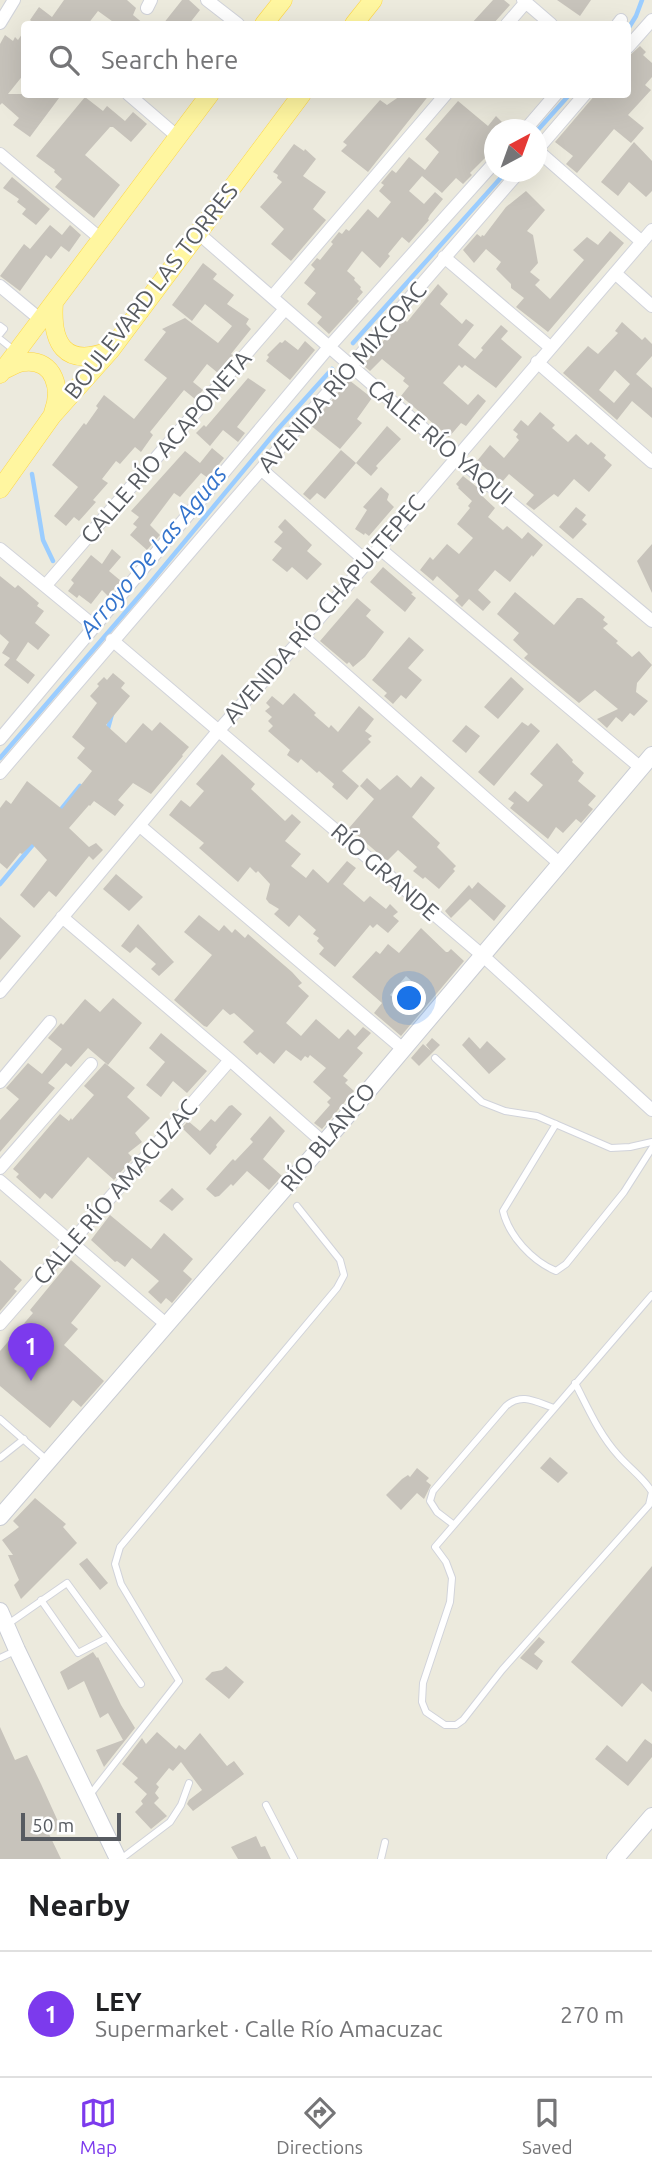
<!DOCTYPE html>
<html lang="en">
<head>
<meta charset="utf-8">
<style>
	:root { --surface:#fff; --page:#f2f2f2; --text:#202124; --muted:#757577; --line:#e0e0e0; --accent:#7c3aed }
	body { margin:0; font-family:Ubuntu,sans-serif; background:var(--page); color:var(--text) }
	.compass { position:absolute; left:484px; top:119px; width:63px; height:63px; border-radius:50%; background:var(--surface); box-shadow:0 7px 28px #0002; rotate:41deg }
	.scale { position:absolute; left:21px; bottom:18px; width:100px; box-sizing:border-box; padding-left:7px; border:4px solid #575b61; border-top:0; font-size:19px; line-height:24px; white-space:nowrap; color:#575b61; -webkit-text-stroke:5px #fff; paint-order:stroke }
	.you { position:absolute; left:410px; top:999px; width:24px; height:24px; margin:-18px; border:5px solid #fff; border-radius:50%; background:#1a73e8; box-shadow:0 0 0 10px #1a73e833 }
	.badge { display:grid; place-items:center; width:46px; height:46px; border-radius:50%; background:var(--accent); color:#fff; font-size:23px; font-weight:700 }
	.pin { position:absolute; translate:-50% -58px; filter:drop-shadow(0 2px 4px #0008) }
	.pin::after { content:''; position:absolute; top:37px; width:24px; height:21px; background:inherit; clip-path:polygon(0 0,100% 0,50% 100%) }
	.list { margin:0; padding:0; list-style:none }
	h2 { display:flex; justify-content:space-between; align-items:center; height:91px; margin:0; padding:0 28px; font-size:30px }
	h2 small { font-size:23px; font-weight:400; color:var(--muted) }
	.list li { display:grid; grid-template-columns:46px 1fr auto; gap:21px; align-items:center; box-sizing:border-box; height:126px; padding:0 28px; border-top:2px solid var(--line) }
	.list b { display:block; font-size:26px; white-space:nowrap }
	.list p { margin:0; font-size:23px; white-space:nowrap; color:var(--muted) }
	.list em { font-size:23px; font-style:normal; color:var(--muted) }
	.icon { flex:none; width:38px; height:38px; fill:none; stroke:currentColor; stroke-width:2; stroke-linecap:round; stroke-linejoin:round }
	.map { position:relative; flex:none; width:652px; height:1859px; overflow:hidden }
	.search { position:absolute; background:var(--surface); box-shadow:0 7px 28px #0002; left:21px; right:21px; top:21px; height:77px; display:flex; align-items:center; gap:18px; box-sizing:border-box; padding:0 24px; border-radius:7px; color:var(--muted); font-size:26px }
	.sheet { height:217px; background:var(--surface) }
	nav { display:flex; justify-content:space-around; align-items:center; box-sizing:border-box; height:98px; border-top:2px solid var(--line); background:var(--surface); font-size:19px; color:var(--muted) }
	nav a { display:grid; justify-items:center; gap:4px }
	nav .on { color:var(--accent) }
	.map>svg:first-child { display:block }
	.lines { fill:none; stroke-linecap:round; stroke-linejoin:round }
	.stream { stroke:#9bcdff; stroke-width:4.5 }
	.building { fill:#c7c3bb; fill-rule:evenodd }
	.lane-casing { stroke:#d1d3da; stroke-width:8 }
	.street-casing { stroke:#d1d3da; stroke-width:14 }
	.secondary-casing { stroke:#c9ccd4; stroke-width:18 }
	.primary-casing { stroke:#fed645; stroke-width:19 }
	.lane { stroke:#fff; stroke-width:6 }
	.street { stroke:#fff; stroke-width:12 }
	.secondary { stroke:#fff; stroke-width:16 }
	.primary { stroke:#fff6a0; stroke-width:18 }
	.labels { text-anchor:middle; stroke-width:5; stroke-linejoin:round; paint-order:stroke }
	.street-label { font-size:23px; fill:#575b61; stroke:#fff }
	.water-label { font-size:24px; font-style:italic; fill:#3474cc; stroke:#fff }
</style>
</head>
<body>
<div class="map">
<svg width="652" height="1859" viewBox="0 0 652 1859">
	<rect width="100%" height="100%" fill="#eceadd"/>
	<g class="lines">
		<path class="stream" d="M628 29 636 16 642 0
			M536 132 570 94
			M353 343 506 172
			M32 474 43 540 53 561
			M107 732 112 714
			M0 758 142 593 278 429 332 369
			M59 812 80 786
			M0 884 36 841"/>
	</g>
	<path class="building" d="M64 0H127L136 8 133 15 144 24H116L98 11 88 24H35L30 20 39 7 52 17Z
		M182 0H189L200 10 189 24H163Z
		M493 0H504L510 5 493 24H471Z
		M557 0H591L580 16Z
		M24 31V74L8 94H62L30 137 13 125 19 118 2 103 0 105V44L5 35 13 41 15 37 18 40Z
		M640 46 646 52 643 55 652 63V77L645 85 651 90 628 115 644 128 631 143 614 129 577 173 566 164 573 156 555 142 596 94H627V58Z
		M403 94H430L368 172 341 151 347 145 343 142 380 100 387 105Z
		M85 97 103 111 107 106 125 121 133 112 147 124 131 142 113 127H110L85 155 120 185 94 218 55 187 62 179 54 172 55 170 36 156Z
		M458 101 488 126 496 116 510 130H494V149L470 173 472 175 463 184 456 178 442 193 422 176 409 191 424 204 435 192 443 199 430 215 428 219 429 220 409 243 402 237 388 254 390 256 380 268 362 251 347 271 355 278 354 280 361 287 360 289 363 292 357 299 359 301 329 334 317 323 322 317 307 304 316 293 304 283 315 269 311 265 317 258 320 260 333 244 331 242 339 232 342 234 346 229 349 231 368 209 378 218 391 202 379 191 384 185 381 183 392 170 396 173 409 157 425 170 439 152 425 139Z
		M634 142 652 161V191L646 197 629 182 618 196 601 182Z
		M294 144 304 151 305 149 316 159 303 176 326 192 313 209 326 220 291 261 271 244 284 229 260 207 282 182 277 178 278 175 273 172Z
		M12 177 50 209 36 225 22 214 26 209 17 202 19 199 3 188Z
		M526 191 545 210 527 231 533 235 538 263 530 272 540 280 535 285 550 299 584 260 573 250 587 237 598 245 610 231 624 243 548 332 516 307 524 298 511 288V284L496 269 501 262 486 249 474 263 463 250 477 234 481 237 482 235 484 236 506 207Z
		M50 225 62 235 70 225 81 235 69 252 61 246 51 259 46 255 20 291 0 276 24 244 30 249Z
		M203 263 217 274 213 279 234 295 227 304 249 319 246 324 251 329 231 354 233 355 218 373 207 364 193 382 203 390 195 399 184 390 150 432 153 435 141 452 135 447 120 464 116 461 102 479 108 483 93 500 96 502 79 521 74 517 66 526 54 516 78 487 52 465 84 423 86 425 98 408 96 406 104 395 134 419 167 378 144 360 166 332 162 329 185 318 218 343 232 326 205 304 192 321 172 305Z
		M438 284 448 294 440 304 462 324 466 319 474 325 458 345 475 359 483 350 481 348 501 325 508 331 501 339 522 357 496 388 465 365 462 368 459 365 443 383 468 405 478 394 486 401 466 426 461 423 449 437 401 396 409 386 403 381 405 378 382 359 370 371 363 365 403 318 407 322Z
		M622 322 642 340 645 337 652 344V356L636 374 652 388V418L632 401 617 420 563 373 588 346 598 354 618 333 615 331ZM615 370 630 384 614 403 599 390Z
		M285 340 298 350 305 341 315 350 290 380 266 361 269 357 267 355 280 342 282 343Z
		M248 378 266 390 237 427 245 433 238 442 223 430 210 446 196 433 204 425 206 427Z
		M349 380 372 398 357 419 362 423 340 449 310 425Z
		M540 412 555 425 552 428 568 442 576 434 588 445 591 442 606 455 604 458 612 465 589 492 574 479 558 497 554 494 534 510 526 504 534 495 509 474 502 482 477 461 490 445 504 458 519 440 516 437 518 434 513 430 521 420 528 426Z
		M387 426 401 439 376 466 378 468 371 476 356 463 325 499 317 493 310 500 303 494 341 450 356 463Z
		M212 448 224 458 208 478 201 473 180 497 174 493 150 525 160 535 147 550 130 535 137 527 133 524 139 517 131 511 185 451 200 463Z
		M463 476 482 491 480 494 495 508 488 517 503 530 507 526 522 539 528 532 543 545 533 557 532 555 510 582 495 570 478 590 491 602 483 611 469 599 462 607 455 600 459 596 437 576 433 581 420 570 430 557 433 560 447 544 459 554 473 538 457 524 470 508 468 506 472 501 458 488 459 487 456 484Z
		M381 487 389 494 387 500 394 507 369 536 365 533 364 535 355 529 367 510 363 507Z
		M576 507 586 515 582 520 587 524 573 539 559 527Z
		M285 519 312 545 307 551 322 564 307 580 292 567 287 572 272 560 282 548 274 542 283 532 278 527Z
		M652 544V593L637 561Z
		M112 549 121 557 109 571 121 581 108 596 102 590 91 604 79 595 77 598 68 591 74 583 71 580 91 555 102 564Z
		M383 567 413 593 411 594 416 598 405 612 370 582Z
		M0 576 15 588 18 585 39 603 37 606 44 611 35 623 50 635 38 650 28 642 16 660 35 675 28 684 4 665 10 658 2 653 9 642 0 634Z
		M515 592 554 625 577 598H582L605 617 603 620 608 624 603 628 618 641 616 643 632 657 639 651 652 665 637 683 636 692 648 701 634 716 630 713 622 722 616 717 607 728 597 719 618 709 595 690 579 703 524 658 528 654 513 640 519 633 497 614Z
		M357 598 371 610 366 616 384 632 365 657 353 667 349 662 347 664 320 641Z
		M409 637 424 650 408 668 422 680 406 699 401 695 393 704 384 696 387 693 372 680Z
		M113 673 125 683 121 688 130 696 106 725 126 743 143 723 152 731 160 722 189 747 182 755 183 756 151 794 133 783 118 800 124 805 115 816 94 801 90 806 89 805 69 828 89 847 96 843 103 850 93 860 89 856 56 897 49 891 34 908 20 895 47 860 32 844 22 854 20 853 7 869 0 863V808L6 800 11 804 27 781 62 809 92 771 77 758 85 748 72 737 97 703 90 696 99 686 97 684 104 677 107 680Z
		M511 677 524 689 498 719 484 707Z
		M294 693 316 713 314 715 329 728 331 725 338 732 359 706 374 719 365 731 372 736 368 739 371 742 342 771 359 786 347 800 332 787 334 784 319 771 317 773 301 759 298 763 287 755 290 750 268 731 273 726 268 721 272 717 265 711 270 707 266 703 272 696 283 705Z
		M522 722 528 726 531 723 540 731 494 786 478 772Z
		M466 725 480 736 466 753 452 741Z
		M557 743 573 760 572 762 584 773 578 781 596 796 588 805 593 809 581 823 576 819 563 833 556 827 548 839 510 808 514 803 508 799 515 791 528 802 543 785 530 774Z
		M222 754 255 784 251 789 285 821 292 814 301 822 285 841 301 854 291 866 306 878 313 869 328 883 347 861 356 868 343 884 364 902 370 896 386 909 390 904 398 912 393 916 399 921 388 933 377 924 373 928 370 925 335 967 319 954 324 948 317 941 319 938 313 934 316 930 299 915 289 927 274 914 279 909 269 903 266 899 270 884 258 871 256 873 250 867 238 882 199 848 204 843 169 815 181 800 190 807 204 791 196 784Z
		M397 775 411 788 421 776 435 788 412 817 440 843 437 847 456 866 453 869 455 871 439 889 425 877 423 879 413 871 417 867 398 850 387 861 349 828 374 799 360 786 367 778 380 790Z
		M116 874 143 897 129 911 103 889Z
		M478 882 506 906 494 921 470 899 451 918 445 911 469 885 472 889Z
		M199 915 219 931 224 925 232 933 235 929 245 938 248 934 292 972 302 983 298 986 309 996 286 1023 301 1036 316 1019 339 1039 348 1029 355 1036 363 1027 371 1033 357 1048 363 1053 343 1076 348 1080 345 1083 354 1091 322 1129 314 1123 330 1105 327 1102 331 1098 313 1082 326 1068 310 1055 308 1058 305 1056 301 1061 286 1050 274 1064 260 1052 257 1055 243 1042 254 1031 234 1013 230 1015 223 1009 207 1027 204 1026 174 1000 212 955 184 932Z
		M0 917 21 936 0 960Z
		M138 924 174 962 159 976 151 969 156 964 136 947 130 953 121 946Z
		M421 928 446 952H448L451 949 464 961 401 1036 374 1013 382 1003 352 977 376 951 380 954 388 944 399 953ZM406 976 421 990 406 1008 390 995Z
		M113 998 142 1023 108 1065 88 1048 71 1067 66 1063 48 1083 55 1088 0 1152V1120L19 1099 6 1088 28 1063 42 1074 62 1049 48 1038 61 1023 63 1025 85 999 100 1012Z
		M161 1033 207 1071 187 1093 173 1081 161 1097 146 1085 165 1062 149 1048Z
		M469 1037 480 1049 487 1041 506 1059 489 1074 462 1045Z
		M432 1038 440 1045 419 1066 411 1058 423 1044 431 1051 426 1045Z
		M105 1063 135 1088 127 1097 150 1118 135 1133 142 1142 128 1153 133 1158 114 1180 88 1157 52 1199 45 1193 40 1199 16 1177 19 1174 13 1169 60 1114 69 1121 71 1118 72 1120 94 1095 84 1086Z
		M232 1105 242 1114 216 1145 217 1147 210 1155 182 1128 188 1121 200 1131 211 1119 215 1122 229 1106Z
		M270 1116 285 1131 263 1159 282 1176 269 1190 247 1171 233 1186 231 1184 219 1196 215 1197 206 1189 231 1161 233 1159 235 1161 253 1142 250 1139Z
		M172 1188 184 1199 172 1211 159 1201Z
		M110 1215 151 1249 164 1233 193 1259 183 1271 192 1279 172 1303 166 1298 161 1304 148 1292 159 1281 132 1258 125 1267 117 1261 115 1262 91 1240Z
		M0 1260 22 1280 14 1289 17 1291 0 1311Z
		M71 1260 101 1286 71 1323 78 1329 64 1345 104 1381 81 1407 73 1400 50 1428 0 1386V1351L33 1313 30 1310Z
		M550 1457 568 1473 558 1483 540 1468Z
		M417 1468 429 1478 426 1481 431 1485 424 1499 417 1493 401 1510 386 1495 402 1479 408 1475 410 1477Z
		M35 1498 66 1524 63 1527 77 1543 21 1599 14 1585 19 1580 8 1555H13L2 1540 19 1527 13 1521Z
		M87 1558 108 1583 100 1590 79 1564Z
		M652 1566V1692L642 1683 622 1707 571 1662Z
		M539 1637 545 1642 534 1654 543 1661 537 1670 520 1658Z
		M93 1652 97 1658 98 1657 121 1705 135 1728 104 1767 96 1750 123 1740 108 1713 100 1718 84 1681 68 1690 60 1672Z
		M226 1666 244 1682 229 1699 205 1679 212 1672 222 1670Z
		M0 1727 15 1760 27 1755 41 1784 61 1828 49 1834 61 1859H0Z
		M157 1732 176 1749 179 1745 185 1750 200 1733 227 1766 234 1761 244 1774 193 1811 187 1804 189 1800 202 1790 181 1762 173 1771 169 1768 156 1784 159 1787 155 1793 159 1798 154 1803 167 1816 151 1829 135 1812 143 1804 141 1801 147 1794 134 1782 138 1778 122 1764 142 1738 146 1744Z
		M645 1739 652 1744V1757L628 1786 595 1759 607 1745 627 1762Z
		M256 1836 261 1847 265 1846 271 1859H238L231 1847Z"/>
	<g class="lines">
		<g class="lane-casing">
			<path id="lane" d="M0 326 4 329 0 334
				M0 339 15 351
				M435 1058 482 1102 505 1111 537 1116 611 1148 630 1147 652 1142
				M556 1124 503 1211C509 1236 532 1261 556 1271L566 1264 624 1192 652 1148
				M575 1383C588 1408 599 1434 618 1455 629 1468 643 1477 652 1492L649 1505 502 1670 463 1720 456 1725H445L426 1712 422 1702 423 1683 450 1602 452 1578 446 1562 435 1547 652 1295
				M0 1419 48 1461
				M0 1458 24 1439
				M454 1525 437 1512 430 1501 433 1491 506 1406C522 1392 536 1402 554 1408
				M41 1600 78 1653 107 1638
				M8 1624 67 1583 141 1684
				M0 1658 15 1651
				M89 1796 179 1681 121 1584 115 1564 120 1547 337 1288 344 1275 340 1260 297 1206
				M266 1805 294 1859
				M121 1859 170 1822 181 1805 189 1783
				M381 1859 385 1842"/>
		</g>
		<g class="street-casing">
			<path id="street" d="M207 0 238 24
				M523 0 551 24
				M147 8 151 0
				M0 23 14 0
				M507 24 526 2
				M618 24 621 20
				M628 47 652 20
				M128 94 178 137
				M525 130 556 94
				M537 150 642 242
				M536 151 585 94
				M0 154 101 239
				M198 233 456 457 652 621
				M444 257 550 347
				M615 273 652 306
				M0 286 41 320
				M272 297 446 94
				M537 362 652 462
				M262 470 367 562
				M379 548 641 768
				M0 549 94 626
				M46 585 285 309
				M303 637 559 863
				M112 640 482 955 652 1110
				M0 739 329 347 494 163
				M0 773C172 572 345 371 519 172
				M140 826 403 1049
				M62 917 230 1060 324 1143
				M0 992 219 730 303 637 652 230
				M0 1082 50 1022
				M0 1168 91 1064
				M0 1181 167 1325
				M0 1324 230 1060"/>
		</g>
		<g class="secondary-casing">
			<path id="secondary" d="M0 1517 324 1143 652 755
				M0 1611 17 1650 118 1859
				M615 1859 652 1816"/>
		</g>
		<g class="primary-casing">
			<path id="primary" d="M264 24 283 0
				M354 24 373 0
				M54 302C51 343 64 368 109 351
				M4 370C10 367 18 362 25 362 55 359 62 390 53 413
				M0 374 210 94
				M0 489 52 416 110 351 302 94"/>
		</g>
		<use href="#lane" class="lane"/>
		<use href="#street" class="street"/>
		<use href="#secondary" class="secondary"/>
		<use href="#primary" class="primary"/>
	</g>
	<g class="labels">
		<g class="street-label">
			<text transform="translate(151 291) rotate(-52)" y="8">BOULEVARD LAS TORRES</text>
			<text transform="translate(342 377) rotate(-49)" y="8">AVENIDA RÍO MIXCOAC</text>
			<text transform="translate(440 442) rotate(40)" y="8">CALLE RÍO YAQUI</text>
			<text transform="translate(166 447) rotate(-49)" y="8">CALLE RÍO ACAPONETA</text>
			<text transform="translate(324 609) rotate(-49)" y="8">AVENIDA RÍO CHAPULTEPEC</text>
			<text transform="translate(385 872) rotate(41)" y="8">RÍO GRANDE</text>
			<text transform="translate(328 1137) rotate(-50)" y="8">RÍO BLANCO</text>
			<text transform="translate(115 1192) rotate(-49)" y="8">CALLE RÍO AMACUZAC</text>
		</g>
		<g class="water-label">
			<text transform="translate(153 552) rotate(-50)" y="8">Arroyo De Las Aguas</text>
		</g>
	</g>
</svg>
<svg class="compass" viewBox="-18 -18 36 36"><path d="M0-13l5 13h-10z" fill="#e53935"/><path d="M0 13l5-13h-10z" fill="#757577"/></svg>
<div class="scale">50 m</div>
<div class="you"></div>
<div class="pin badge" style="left:31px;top:1381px">1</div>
<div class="search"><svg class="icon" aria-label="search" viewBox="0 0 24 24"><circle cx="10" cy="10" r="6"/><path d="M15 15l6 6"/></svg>Search here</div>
</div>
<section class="sheet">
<h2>Nearby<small></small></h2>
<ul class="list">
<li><span class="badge">1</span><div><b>LEY</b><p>Supermarket · Calle Río Amacuzac</p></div><em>270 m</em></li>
</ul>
</section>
<nav>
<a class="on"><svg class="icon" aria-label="map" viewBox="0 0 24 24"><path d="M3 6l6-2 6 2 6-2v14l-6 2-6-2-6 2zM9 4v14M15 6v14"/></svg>Map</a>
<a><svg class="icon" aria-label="directions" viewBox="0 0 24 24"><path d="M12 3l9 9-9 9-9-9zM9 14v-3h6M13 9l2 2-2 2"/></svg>Directions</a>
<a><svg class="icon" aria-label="saved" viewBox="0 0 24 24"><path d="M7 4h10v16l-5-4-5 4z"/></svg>Saved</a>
</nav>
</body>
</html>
